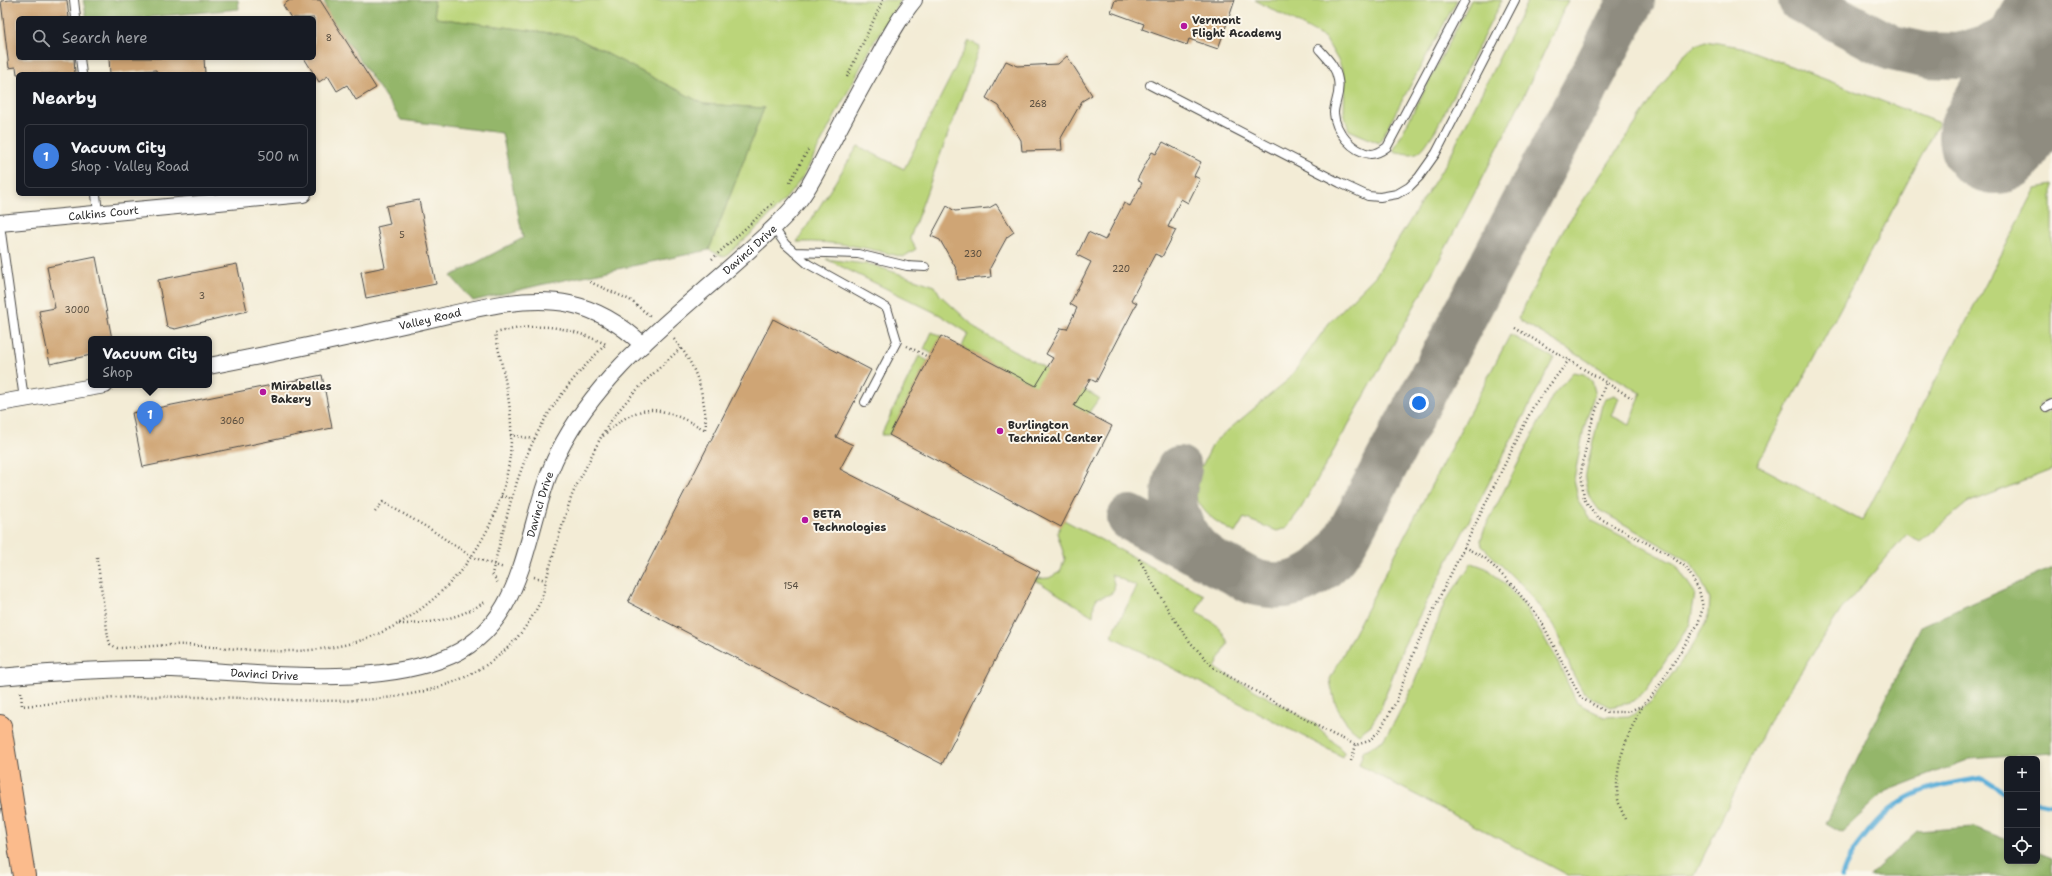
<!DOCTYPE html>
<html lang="en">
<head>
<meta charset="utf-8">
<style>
	:root { --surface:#171b24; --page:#242831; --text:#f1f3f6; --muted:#9ea1a6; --line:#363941; --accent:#d690ce }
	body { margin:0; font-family:"Shantell Sans",sans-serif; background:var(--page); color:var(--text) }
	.controls { position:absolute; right:12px; bottom:12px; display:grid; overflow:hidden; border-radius:6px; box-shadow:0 2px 6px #0003 }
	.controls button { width:36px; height:36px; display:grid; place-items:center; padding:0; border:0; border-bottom:1px solid var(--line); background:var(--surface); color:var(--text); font:20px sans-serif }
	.you { position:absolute; left:1419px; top:403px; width:14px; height:14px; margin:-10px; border:3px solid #fff; border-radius:50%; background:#1a73e8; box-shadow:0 0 0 6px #1a73e833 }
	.badge { display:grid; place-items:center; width:26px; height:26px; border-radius:50%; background:var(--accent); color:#fff; font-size:13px; font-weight:700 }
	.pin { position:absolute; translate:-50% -33px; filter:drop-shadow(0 1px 2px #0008) }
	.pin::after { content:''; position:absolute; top:21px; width:14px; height:12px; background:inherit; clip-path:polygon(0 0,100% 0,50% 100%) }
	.popup { position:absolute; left:88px; top:336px; width:124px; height:52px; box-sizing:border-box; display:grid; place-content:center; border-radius:6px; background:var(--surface); filter:drop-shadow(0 1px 3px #0005); font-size:13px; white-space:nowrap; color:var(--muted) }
	.popup b { font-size:15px; color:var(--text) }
	.popup::after { content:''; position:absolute; left:50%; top:100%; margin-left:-8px; border:8px solid transparent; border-top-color:var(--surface) }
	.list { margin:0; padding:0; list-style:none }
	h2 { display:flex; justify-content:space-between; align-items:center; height:52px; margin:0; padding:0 16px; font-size:17px }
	h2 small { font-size:13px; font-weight:400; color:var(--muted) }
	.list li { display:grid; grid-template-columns:26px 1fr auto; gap:12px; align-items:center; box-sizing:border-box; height:64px; margin:0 8px 8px; padding:0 8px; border:1px solid var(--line); border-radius:6px }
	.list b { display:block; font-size:15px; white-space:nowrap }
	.list p { margin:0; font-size:13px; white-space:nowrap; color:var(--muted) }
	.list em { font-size:13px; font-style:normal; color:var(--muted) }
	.icon { flex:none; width:22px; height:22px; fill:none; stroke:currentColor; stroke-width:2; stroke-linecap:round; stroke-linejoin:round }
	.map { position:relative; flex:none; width:2052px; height:876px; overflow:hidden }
	.search { position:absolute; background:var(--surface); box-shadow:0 2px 6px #0003; left:16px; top:16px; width:300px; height:44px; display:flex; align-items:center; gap:10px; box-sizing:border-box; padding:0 14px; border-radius:6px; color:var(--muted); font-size:15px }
	.panel { position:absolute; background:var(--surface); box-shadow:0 2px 6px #0003; left:16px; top:72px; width:300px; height:124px; border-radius:6px }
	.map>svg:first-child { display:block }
	.green { fill:#bbd57a; stroke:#738052 }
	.forest { fill:#94b66a; stroke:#60704a }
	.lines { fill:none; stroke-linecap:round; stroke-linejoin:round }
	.stream { stroke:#5eb0d9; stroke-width:5 }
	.taxiway { stroke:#8f8c80; stroke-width:46 }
	.runway { stroke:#8f8c80; stroke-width:114 }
	.building { fill:#cfa574 }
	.lane-casing { stroke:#494845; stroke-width:10 }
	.street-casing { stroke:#494845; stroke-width:18 }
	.primary-casing { stroke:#494845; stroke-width:24 }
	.path { stroke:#494845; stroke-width:2.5; stroke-dasharray:1 3; stroke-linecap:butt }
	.lane { stroke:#fff; stroke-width:8 }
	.street { stroke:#fff; stroke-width:16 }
	.primary { stroke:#fbbb8c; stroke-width:22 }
	.poi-dot { fill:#b5179e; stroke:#fbf7ec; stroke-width:1.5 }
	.labels { text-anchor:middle; stroke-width:4; stroke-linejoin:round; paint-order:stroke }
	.number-label { font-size:9px; fill:#544a3d }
	.poi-label { font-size:11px; font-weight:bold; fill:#2b2b2b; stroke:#fbf7ec; text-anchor:start }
	.street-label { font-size:11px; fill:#2b2b2b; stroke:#fbf7ec }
</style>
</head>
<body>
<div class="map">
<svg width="2052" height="876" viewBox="0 0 2052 876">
	<rect width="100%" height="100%" fill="#fbf7ec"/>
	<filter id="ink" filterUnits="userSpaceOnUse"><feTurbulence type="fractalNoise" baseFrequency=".025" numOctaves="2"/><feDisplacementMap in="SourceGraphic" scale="8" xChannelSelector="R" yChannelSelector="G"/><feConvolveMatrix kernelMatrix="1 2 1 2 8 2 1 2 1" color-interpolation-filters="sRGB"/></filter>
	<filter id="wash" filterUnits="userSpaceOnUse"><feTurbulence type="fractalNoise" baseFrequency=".012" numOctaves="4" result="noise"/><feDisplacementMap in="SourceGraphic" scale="16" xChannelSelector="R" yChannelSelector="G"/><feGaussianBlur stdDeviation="0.9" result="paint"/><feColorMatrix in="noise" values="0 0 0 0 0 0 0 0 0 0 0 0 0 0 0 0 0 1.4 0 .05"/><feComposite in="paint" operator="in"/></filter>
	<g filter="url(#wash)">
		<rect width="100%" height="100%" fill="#f3ecd6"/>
		<path class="green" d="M433 0H901L876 38 804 175C782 207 754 231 725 257L709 250 764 108 704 104 573 36 436 18Z
			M1255 0H1457L1379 143 1349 130 1344 114 1345 79 1339 62 1325 38Z
			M1471 0H1502L1435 131C1420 153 1420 158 1393 151Z
			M1528 0H1568C1490 175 1395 343 1300 510L1286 528 1277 531 1244 518 1235 533C1212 519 1201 514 1192 486L1214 442 1289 379 1329 323 1376 275 1448 160Z
			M969 41 980 46 910 238 916 249 903 257C863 247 838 241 797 242L858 146 904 169Z
			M1705 41 1741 47 1939 123 1757 465 1862 521 2036 188 2052 185V398L2039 404 2043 414 2052 411V470L1967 503 1920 542 1907 534 1841 610 1768 723 1694 876H1570L1359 765 1363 752 1383 740 1395 721 1413 686 1445 602 1472 563 1486 568 1505 584 1525 607 1554 654 1577 703 1604 717 1631 716 1652 701 1690 650 1705 624 1709 613 1710 600 1701 579 1689 561 1599 510 1589 496 1585 480 1589 458 1602 405 1607 398 1614 395 1619 398 1612 416 1630 425 1641 393 1518 319 1563 230 1679 60 1693 47Z
			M826 259 873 265 935 286 940 295 979 331 1099 398 1088 414 962 347 968 333 940 315Z
			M932 332 941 336 932 354 924 349Z
			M1510 335 1554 358 1403 647 1381 708 1371 725 1359 734C1340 721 1333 701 1330 679Z
			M919 356 928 361 889 435H881Z
			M1573 372 1584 374 1592 381 1595 392 1584 428 1574 479 1579 503 1591 520 1675 564 1695 593 1690 624 1647 689 1634 701 1611 707 1593 699 1582 690 1573 674 1554 625 1526 590 1482 546 1481 540 1484 530 1553 395Z
			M1064 520 1204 595 1196 612C1213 622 1220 624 1228 643L1215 668 1315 724 1344 752 1343 757 1111 636 1137 587 1111 574C1118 593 1114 594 1097 598L1094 604 1093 616 1034 579 1049 578 1060 572 1065 558 1057 533Z"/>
		<path class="forest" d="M83 0H238L239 9 141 18H87Z
			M324 0H433L436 18 573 36 704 104 764 108 709 250 540 285 473 301 451 276 523 238 502 133 401 120 327 12Z
			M2052 568V753L1970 759 1886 791 1842 832 1826 823 1921 626Z
			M1974 827 2007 840V861H2037V852L2052 858V876H1869L1917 831Z"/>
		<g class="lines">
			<path class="stream" d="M2037 802 2052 805
				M1842 876C1848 858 1853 851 1865 836 1899 791 1929 787 1982 778L2007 794"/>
			<path class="taxiway" d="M1801 0 1892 48 1924 55 1959 56 1992 46 2023 32 2052 8
				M2052 58V74
				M1179 469C1177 477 1174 487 1174 496 1174 518 1189 546 1208 558 1214 563 1222 566 1229 569 1237 573 1246 579 1254 582 1299 595 1330 569 1350 532L1632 0
				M1130 518 1203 556"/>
			<path class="runway" d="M1995 137 2052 32"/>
		</g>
		<g id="blocks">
			<path class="building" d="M10 0H67L69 18H18V58H74L75 74H17L16 67 9 68 1 1Z
				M290 0H320L376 88 356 100 347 85 337 91 328 76 319 82 304 58H314V18H291L283 5Z
				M1115 0H1235L1218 49 1189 39 1187 45 1142 29 1144 24 1111 12Z
				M1067 56 1092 95 1082 101 1061 138 1062 150 1022 151 1021 140 999 106 986 98 1006 61 1017 66 1058 64Z
				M109 58H204L205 74H157L156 70 110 74Z
				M1163 142 1201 162 1194 176 1200 179 1188 203 1181 199 1168 227 1176 230 1162 257 1155 254 1131 300 1137 303 1096 382 1090 379 1074 406 1112 426 1061 527 889 435 941 336 1036 386 1053 358 1046 354 1061 328 1067 329 1077 308 1070 304 1091 262 1077 255 1088 232 1105 240 1124 203 1130 206 1142 183 1137 180 1152 152 1156 154Z
				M419 200 436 284 366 298 361 272 385 267 377 227 390 224 386 206Z
				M996 204 1014 232 1007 237 990 268 991 277 958 280 957 270 940 240 931 236 947 206 955 211 989 208Z
				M96 257 112 339H91V355L50 364 39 311 55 308 47 267Z
				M237 264 247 311 175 329 167 327 158 280Z
				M773 319 871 370 836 437 853 445 840 469 1040 572 942 764 628 602Z
				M322 375 332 428 143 467 132 413Z"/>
		</g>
	</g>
	<g filter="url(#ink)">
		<use href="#blocks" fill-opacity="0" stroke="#494845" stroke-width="1"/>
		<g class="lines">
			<g class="lane-casing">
				<path id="lane" d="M74 0 76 18
					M1319 49C1328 59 1336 67 1338 80 1341 94 1334 103 1334 113 1335 131 1352 152 1371 154 1377 154 1383 150 1387 147L1465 0
					M80 58 82 74
					M1150 85 1340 183 1368 196 1380 197 1397 194 1409 187 1419 177 1436 153 1515 0
					M96 194 98 214
					M0 225 24 399
					M774 228 785 244 808 264 887 308 897 341 865 402
					M794 252 858 254 907 266 925 267
					M2046 407 2052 404"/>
			</g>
			<g class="street-casing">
				<g id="street">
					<path id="s1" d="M0 223 303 194"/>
					<path id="s2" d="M209 366C276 353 342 339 408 324 457 314 520 293 570 304 598 310 622 325 643 345"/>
					<path d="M0 403 105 385"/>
					<path id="s3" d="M0 677C57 672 115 668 172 669 254 672 362 688 440 660 531 628 522 526 558 453 597 374 672 319 736 262 758 242 781 223 800 199 813 182 821 163 831 144 845 117 859 91 874 65 886 43 898 19 914 0"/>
				</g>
			</g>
			<g class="primary-casing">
				<path id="primary" d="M0 726 24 876"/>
			</g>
			<path class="path" d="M847 77 883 0
				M790 182 808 150
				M712 259 774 202
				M590 282 630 300 650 316
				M1515 328 1632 398
				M907 346 930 358
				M510 435 535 439
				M603 436C643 397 662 408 706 430 706 402 698 370 681 348
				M501 496 511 498
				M375 512 383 502 430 529 472 557 504 568
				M1464 547 1485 558 1512 585 1540 619 1581 698 1607 712H1626L1642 706 1655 692 1698 624 1703 607 1699 590 1686 567 1666 553 1597 517 1584 499 1581 472 1590 428 1606 382
				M97 557 108 637 110 644 117 648C140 648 163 644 186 645 238 648 282 656 334 647 437 629 515 529 511 425 510 395 501 363 495 333 542 322 562 325 606 344 580 370 556 398 539 430 516 472 506 520 494 565L492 574 498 583
				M1139 559 1170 613 1190 642 1214 668 1332 734 1356 745 1369 741 1380 730 1396 702 1414 652 1442 592 1534 405 1569 360
				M534 577 546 580
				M399 624C430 624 460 619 486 601
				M21 692 22 706C61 703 99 698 138 697 160 696 183 697 206 697 320 698 481 728 541 600 544 594 544 587 546 580 554 553 562 525 571 498 575 487 581 477 586 467 594 451 602 433 613 418 632 392 657 370 681 348L673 338
				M1351 761 1356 745
				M1625 819C1623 813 1619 806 1618 799 1613 768 1628 733 1642 707"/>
			<use href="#lane" class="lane"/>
			<use href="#street" class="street"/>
			<use href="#primary" class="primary"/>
		</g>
	</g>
	<g class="poi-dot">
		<circle cx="1184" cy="26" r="4"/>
		<circle cx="263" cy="392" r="4"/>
		<circle cx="1000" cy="431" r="4"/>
		<circle cx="805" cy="520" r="4"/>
	</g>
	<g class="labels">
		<g class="number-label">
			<text x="329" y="41">8</text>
			<text x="1038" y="107">268</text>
			<text x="402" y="238">5</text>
			<text x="973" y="257">230</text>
			<text x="1121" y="272">220</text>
			<text x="202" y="299">3</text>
			<text x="77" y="313">3000</text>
			<text x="232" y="424">3060</text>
			<text x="791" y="589">154</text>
		</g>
		<g class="poi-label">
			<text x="1192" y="24">Vermont<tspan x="1192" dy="13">Flight Academy</tspan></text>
			<text x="271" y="390">Mirabelles<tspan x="271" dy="13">Bakery</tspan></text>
			<text x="1008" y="429">Burlington<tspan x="1008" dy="13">Technical Center</tspan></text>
			<text x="813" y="518">BETA<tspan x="813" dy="13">Technologies</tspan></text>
		</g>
		<g class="street-label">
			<text dy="4" stroke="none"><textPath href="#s1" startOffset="104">Calkins Court</textPath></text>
			<text dy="4" stroke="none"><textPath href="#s3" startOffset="972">Davinci Drive</textPath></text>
			<text dy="4" stroke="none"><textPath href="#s2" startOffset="226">Valley Road</textPath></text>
			<text dy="4" stroke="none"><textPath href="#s3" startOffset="636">Davinci Drive</textPath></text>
			<text dy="4" stroke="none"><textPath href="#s3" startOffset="265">Davinci Drive</textPath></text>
		</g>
	</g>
</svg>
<div class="controls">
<button>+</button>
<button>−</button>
<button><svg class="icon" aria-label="locate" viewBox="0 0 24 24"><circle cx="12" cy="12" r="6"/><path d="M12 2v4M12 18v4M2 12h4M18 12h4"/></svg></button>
</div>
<div class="you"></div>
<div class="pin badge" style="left:150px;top:434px;background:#3f7fe0">1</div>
<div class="popup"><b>Vacuum City</b>Shop</div>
<div class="search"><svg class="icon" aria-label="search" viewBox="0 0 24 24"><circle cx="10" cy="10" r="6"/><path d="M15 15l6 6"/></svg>Search here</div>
<section class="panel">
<h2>Nearby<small></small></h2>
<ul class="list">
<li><span class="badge" style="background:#3f7fe0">1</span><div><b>Vacuum City</b><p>Shop · Valley Road</p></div><em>500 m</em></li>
</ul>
</section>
</div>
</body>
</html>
